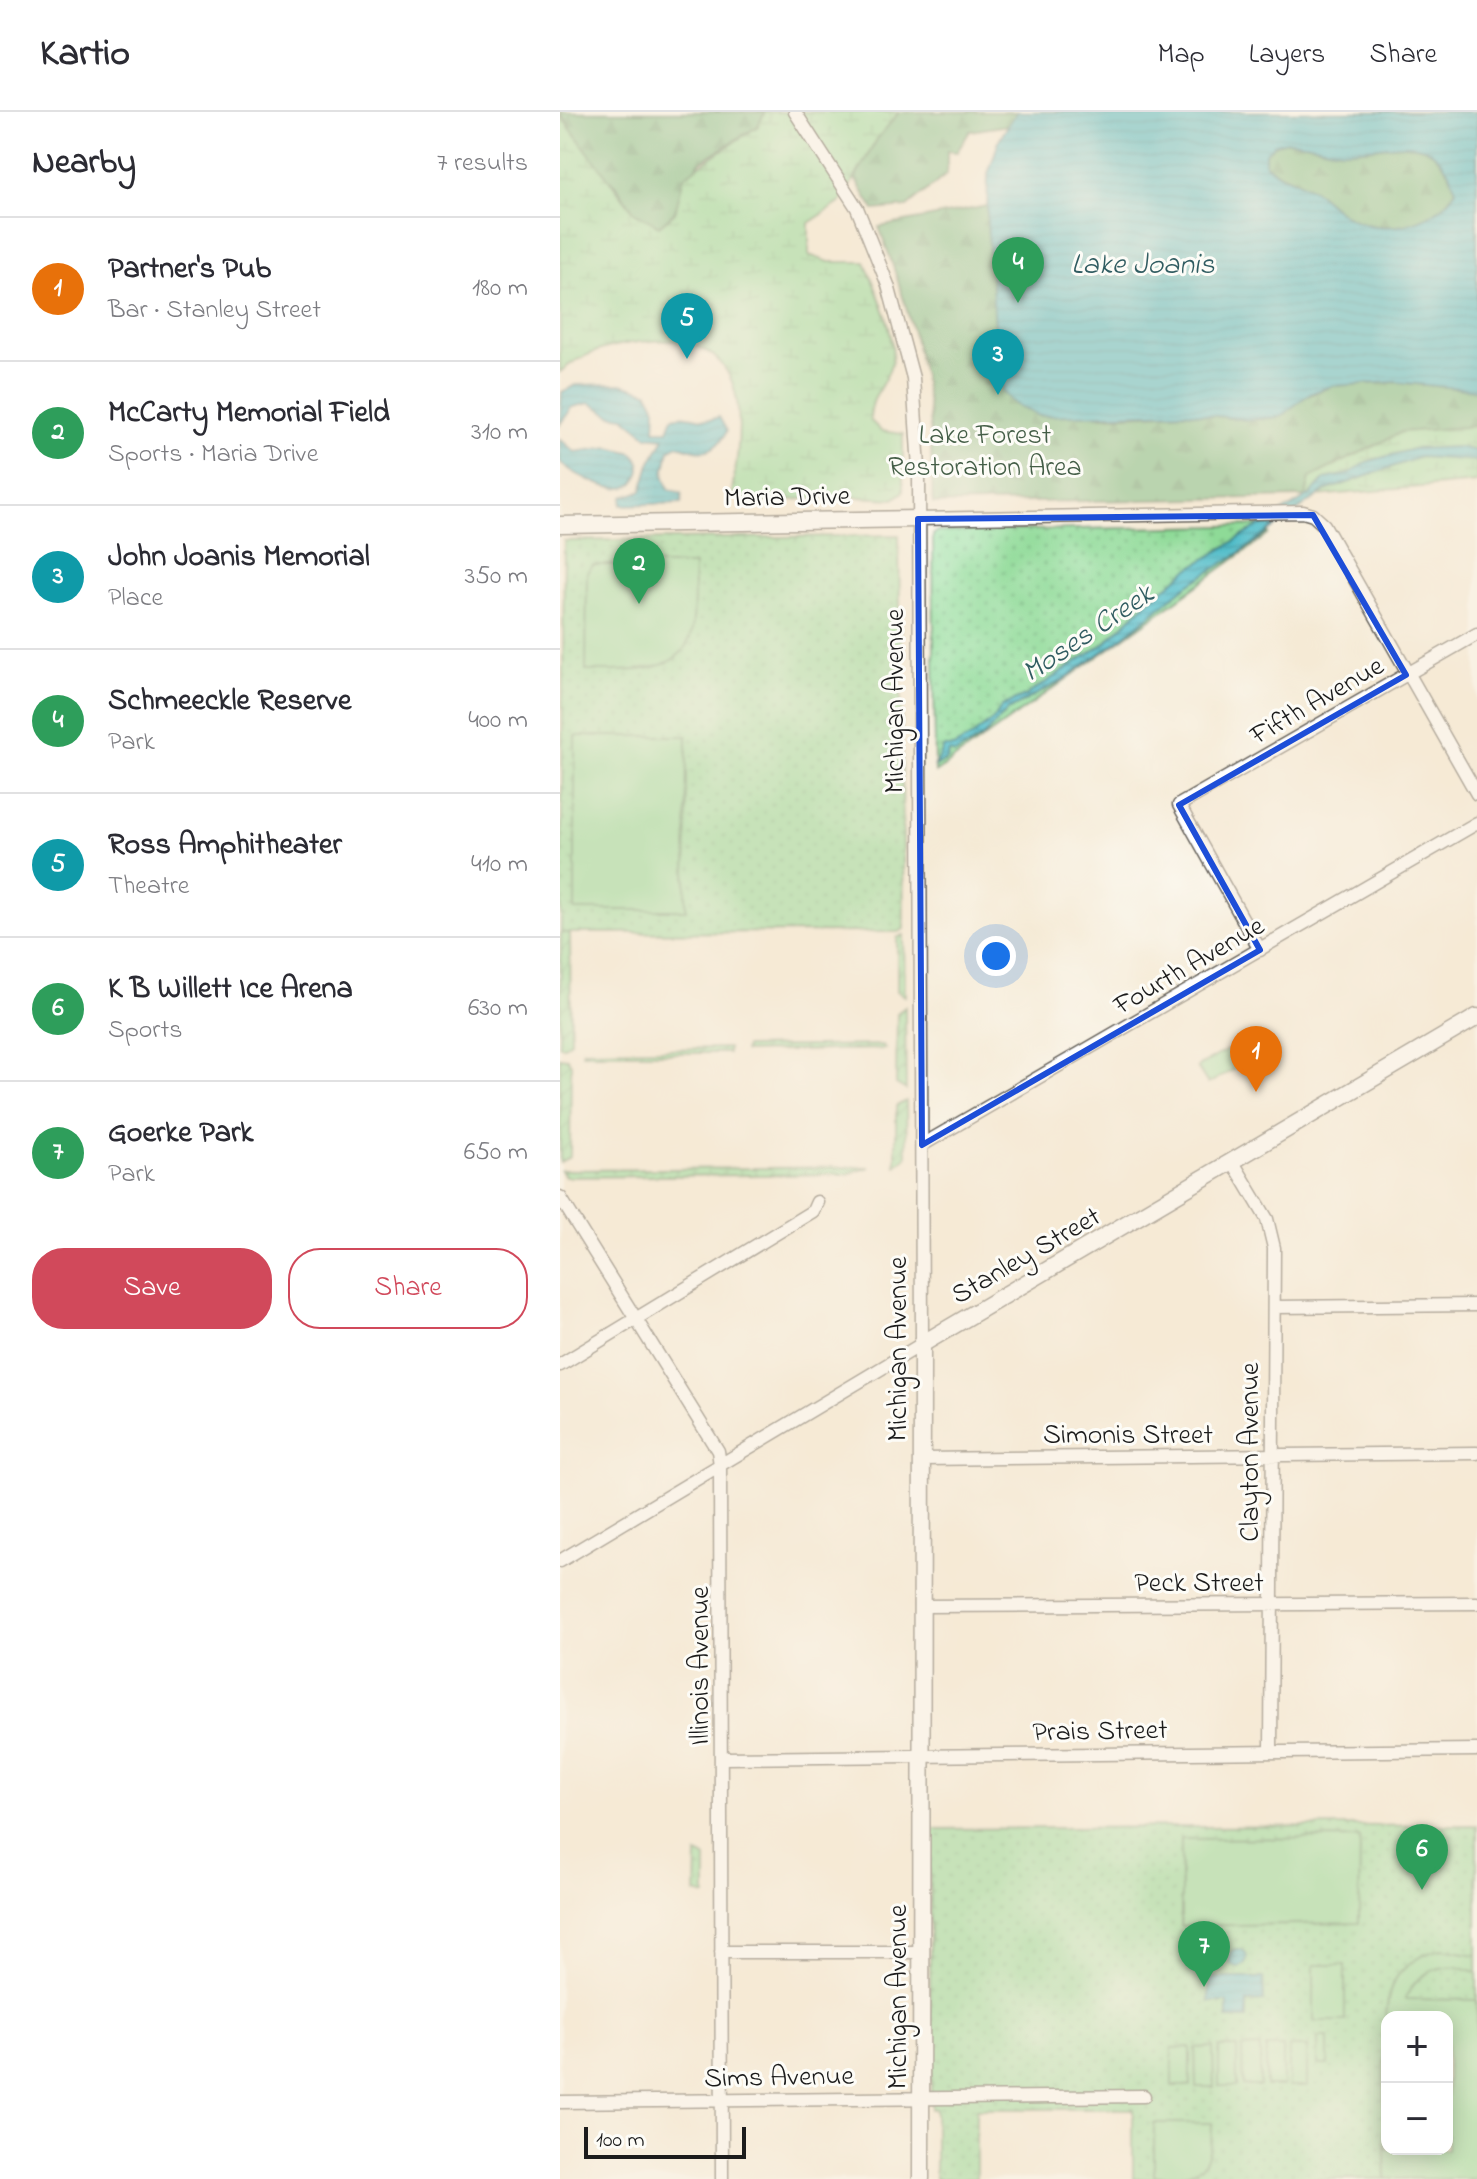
<!DOCTYPE html>
<html lang="en">
<head>
<meta charset="utf-8">
<style>
	:root { --surface:#fff; --page:#f7f7f7; --text:#2b2b33; --muted:#7c7c81; --line:#e1e1e2; --accent:#d1495b }
	body { margin:0; font-family:"Indie Flower",sans-serif; background:var(--page); color:var(--text) }
	.controls { position:absolute; right:24px; bottom:24px; display:grid; overflow:hidden; border-radius:16px; box-shadow:0 4px 20px #0003 }
	.controls button { width:72px; height:72px; display:grid; place-items:center; padding:0; border:0; border-bottom:2px solid var(--line); background:var(--surface); color:var(--text); font:40px sans-serif }
	.scale { position:absolute; left:24px; bottom:20px; width:162px; box-sizing:border-box; padding-left:8px; border:4px solid #1c1c1c; border-top:0; font-size:22px; line-height:28px; white-space:nowrap; color:#1c1c1c; -webkit-text-stroke:6px #fdfcf7; paint-order:stroke }
	.you { position:absolute; left:436px; top:844px; width:28px; height:28px; margin:-20px; border:6px solid #fff; border-radius:50%; background:#1a73e8; box-shadow:0 0 0 12px #1a73e833 }
	.badge { display:grid; place-items:center; width:52px; height:52px; border-radius:50%; background:var(--accent); color:#fff; font-size:26px; font-weight:700 }
	.pin { position:absolute; translate:-50% -66px; filter:drop-shadow(0 2px 4px #0008) }
	.pin::after { content:''; position:absolute; top:42px; width:28px; height:24px; background:inherit; clip-path:polygon(0 0,100% 0,50% 100%) }
	.list { margin:0; padding:0; list-style:none }
	h2 { display:flex; justify-content:space-between; align-items:center; height:104px; margin:0; padding:0 32px; font-size:34px }
	h2 small { font-size:26px; font-weight:400; color:var(--muted) }
	.list li { display:grid; grid-template-columns:52px 1fr auto; gap:24px; align-items:center; box-sizing:border-box; height:144px; padding:0 32px; border-top:2px solid var(--line) }
	.list b { display:block; font-size:30px; white-space:nowrap }
	.list p { margin:0; font-size:26px; white-space:nowrap; color:var(--muted) }
	.list em { font-size:26px; font-style:normal; color:var(--muted) }
	.actions { display:flex; gap:16px; padding:24px 32px }
	.actions a { flex:1; padding:18px 0; border:2px solid var(--accent); border-radius:32px; text-align:center; font-size:28px; color:var(--accent) }
	.actions .main { background:var(--accent); color:#fff }
	.map { position:relative; flex:none; width:917px; height:2067px; overflow:hidden }
	header { display:flex; align-items:center; gap:48px; box-sizing:border-box; height:112px; padding:0 40px; background:var(--surface); border-bottom:2px solid var(--line) }
	header strong { font-size:38px }
	nav { display:flex; gap:44px; margin-inline-start:auto; font-size:28px }
	main { display:flex }
	aside { flex:1; background:var(--surface) }
	.map>svg:first-child { display:block }
	.grass { fill:url(#grass-dots); stroke:#557b5a; stroke-width:2; fill-rule:evenodd }
	.forest { fill:url(#forest-firs); stroke:#476b4e; stroke-width:2 }
	.wetland { fill:url(#wetland-marsh); stroke:#557b5a; stroke-width:2 }
	.garden { fill:url(#garden-furrows); stroke:#557b5a; stroke-width:2 }
	.pitch { fill:#8eda97; stroke:#557b5a; stroke-width:2; fill-rule:evenodd }
	.water { fill:url(#water-rules); stroke:#356c72; stroke-width:2; fill-rule:evenodd }
	.lines { fill:none; stroke-linecap:round; stroke-linejoin:round }
	.street-casing { stroke:#68645d; stroke-width:15 }
	.secondary-casing { stroke:#68645d; stroke-width:19 }
	.street { stroke:#fff; stroke-width:12 }
	.secondary { stroke:#fff; stroke-width:16 }
	.marked { fill:none; stroke:#1d4ed8; stroke-width:6; stroke-linejoin:round }
	.labels { text-anchor:middle; stroke-width:6; stroke-linejoin:round; paint-order:stroke }
	.park-label { font-size:28px; fill:#445e47; stroke:#fdfcf7 }
	.street-label { font-size:28px; fill:#1c1c1c; stroke:#fdfcf7 }
	.water-label { font-size:30px; font-style:italic; fill:#305c61; stroke:#fdfcf7 }
</style>
</head>
<body>
<header>
<strong>Kartio</strong>
<nav><a>Map</a><a>Layers</a><a>Share</a></nav>
</header>
<main>
<aside>
<h2>Nearby<small>7 results</small></h2>
<ul class="list">
<li><span class="badge" style="background:#e8710a">1</span><div><b>Partner's Pub</b><p>Bar · Stanley Street</p></div><em>180 m</em></li>
<li><span class="badge" style="background:#2e9e5b">2</span><div><b>McCarty Memorial Field</b><p>Sports · Maria Drive</p></div><em>310 m</em></li>
<li><span class="badge" style="background:#0f9aa8">3</span><div><b>John Joanis Memorial</b><p>Place</p></div><em>350 m</em></li>
<li><span class="badge" style="background:#2e9e5b">4</span><div><b>Schmeeckle Reserve</b><p>Park</p></div><em>400 m</em></li>
<li><span class="badge" style="background:#0f9aa8">5</span><div><b>Ross Amphitheater</b><p>Theatre</p></div><em>410 m</em></li>
<li><span class="badge" style="background:#2e9e5b">6</span><div><b>K B Willett Ice Arena</b><p>Sports</p></div><em>630 m</em></li>
<li><span class="badge" style="background:#2e9e5b">7</span><div><b>Goerke Park</b><p>Park</p></div><em>650 m</em></li>
</ul>
<div class="actions"><a class="main">Save</a><a>Share</a></div>
</aside>
<div class="map">
<svg width="917" height="2067" viewBox="0 0 917 2067">
	<defs>
		<pattern id="grass-dots" width="8" height="8" patternUnits="userSpaceOnUse" patternTransform="scale(2)"><rect width="8" height="8" fill="#8eda97"/><path d="M2 2h.1M6 6h.1" fill="none" stroke="#7aba82" stroke-width="1.8" stroke-linecap="round"/></pattern>
		<pattern id="forest-firs" width="22" height="20" patternUnits="userSpaceOnUse" patternTransform="scale(2)"><rect width="22" height="20" fill="#72ba80"/><path d="M5 1l3.5 6h-7zM16 11l3.5 6h-7z" fill="#629f6e"/></pattern>
		<pattern id="wetland-marsh" width="20" height="14" patternUnits="userSpaceOnUse" patternTransform="scale(2)"><rect width="20" height="14" fill="#8eda97"/><path d="M1 5h8M5 5V1M11 12h8M15 12V8" fill="none" stroke="#7aba82"/></pattern>
		<pattern id="garden-furrows" width="10" height="10" patternUnits="userSpaceOnUse" patternTransform="scale(2)"><rect width="10" height="10" fill="#8eda97"/><path d="M-1 1l2-2M0 10L10 0M9 11l2-2" fill="none" stroke="#7aba82"/></pattern>
		<pattern id="water-rules" width="6" height="5" patternUnits="userSpaceOnUse" patternTransform="scale(2)"><rect width="6" height="5" fill="#4ebbc8"/><path d="M0 2.5h6" fill="none" stroke="#44a0ab"/></pattern>
	</defs>
	<rect width="100%" height="100%" fill="#fdfcf7"/>
	<filter id="ink" filterUnits="userSpaceOnUse"><feTurbulence type="fractalNoise" baseFrequency=".0125" numOctaves="2"/><feDisplacementMap in="SourceGraphic" scale="16" xChannelSelector="R" yChannelSelector="G"/><feConvolveMatrix kernelMatrix="1 2 1 2 8 2 1 2 1" color-interpolation-filters="sRGB"/></filter>
	<filter id="wash" filterUnits="userSpaceOnUse"><feTurbulence type="fractalNoise" baseFrequency=".006" numOctaves="4" result="noise"/><feDisplacementMap in="SourceGraphic" scale="32" xChannelSelector="R" yChannelSelector="G"/><feGaussianBlur stdDeviation="1.8" result="paint"/><feColorMatrix in="noise" values="0 0 0 0 0 0 0 0 0 0 0 0 0 0 0 0 0 1.4 0 .05"/><feComposite in="paint" operator="in"/></filter>
	<g filter="url(#wash)">
		<rect width="100%" height="100%" fill="#f5ead5"/>
		<path class="grass" d="M706 413 709 422 375 661 373 423 376 420Z
			M339 423 344 817 339 820 1 821 4 429Z
			M310 1055 288 1062 5 1065 1 1058Z
			M917 1713V2067H573V1997H416V2067H375V1997H371L369 1717ZM827 1905H887V2037H827Z
			M137 1742 146 1746V1784L136 1781Z"/>
		<path class="forest" d="M0 0H205L198 14 140 50 124 75 114 101 99 114 74 100 57 75 36 54Z
			M339 0H457L449 13 410 19 397 40 387 39V62L347 95 314 98 295 67 317 27Z
			M727 29C746 29 764 37 783 38 834 39 874 11 896 78 874 113 826 125 788 105 773 97 763 83 749 75 734 66 718 64 705 52V41L715 32Z
			M427 94 443 280 543 304 625 300 688 308 772 274 835 270 917 278V314L842 320 750 366 746 385 373 392C371 357 372 321 367 287 358 227 340 171 319 115Z"/>
		<path class="wetland" d="M205 0H339L317 27 281 90 249 111V143L269 150H305C316 178 336 218 332 249 328 270 310 282 310 308L321 319 343 322V380L334 387 278 384 205 390 175 385 172 379C187 298 187 216 79 230 49 234 24 240 0 260V3L74 100 99 114 115 101 124 64 198 14Z
			M917 314V370L746 385 750 366 842 320Z"/>
		<path class="garden" d="M1 821H10L11 929 4 934H0Z
			M344 823 345 884 337 879V826Z
			M345 895 346 978 336 972 337 901Z
			M185 935 323 933 325 937 184 940Z
			M168 936V941H22L23 938Z
			M0 945 7 946 11 952 10 1045 0 1050Z
			M346 989 347 1045 336 1054V994Z"/>
		<path class="pitch" d="M33 453H134C133 475 136 501 131 522 120 566 59 558 26 559L27 460Z
			M15 624H127L126 798H15Z
			M667 938 678 955 648 972 637 955Z
			M800 1726 799 1811 621 1814V1727Z
			M882 1837 917 1843V1861C888 1846 858 1858 845 1887L917 1888V2067H826C824 2030 819 1897 833 1871 843 1853 862 1841 882 1837ZM827 1905H887V2037H827Z
			M754 1853H785V1909H754Z
			M758 1925H768V1953H758Z
			M630 1935V1974H612V1936Z
			M653 1935 654 1975H636L635 1936Z
			M659 1935H677V1974H659Z
			M700 1935V1974H683L682 1936Z
			M706 1935H723V1974H706Z
			M729 1935H747V1974H729Z
			M594 2011H652C652 2058 638 2065 594 2064Z"/>
		<path class="water" d="M457 0H917V278L835 270 772 274 749 282 720 305 688 308 625 300 479 304 455 292 443 280 438 254 427 111 428 62 440 26ZM727 29C746 29 764 37 783 38 833 39 875 11 896 78 874 113 825 125 788 105 773 97 763 83 749 75 734 66 717 64 705 52V41L715 32Z
			M61 272 88 280 96 296 95 318H108L113 305C131 299 142 313 159 305L167 319C153 345 140 340 118 333L109 338 104 362 109 377 122 381V391L62 393 63 385 82 379 90 352 104 326 87 324 64 305 51 303 30 291 13 295 0 312 2 280 16 273Z
			M0 327 15 340 50 335 73 341C79 347 82 355 78 364 67 393 14 363 0 350Z
			M898 335 917 339V349L860 345 765 379 678 442 625 475 562 526 503 568 448 598 423 625 395 642 389 640 387 648 375 654 384 635H393L411 625 434 607 442 594 465 584 545 531 583 494 627 458 750 383 765 367 789 362 806 350 853 337Z
			M669 1846a9 9 0 1 1 18 0a9 9 0 1 1-18 0Z
			M649 1866H703L704 1889 687 1890V1907H667V1890H649Z"/>
	</g>
	<g filter="url(#ink)">
		<g class="lines">
			<g class="street-casing">
				<path id="street" d="M358 407 743 400 753 403 764 413 917 682
					M700 838 619 693 917 522
					M362 1033 917 711
					M673 1050 707 1107 714 1136 711 1640
					M0 1085 158 1339 160 1353 162 2067
					M714 1195 917 1193
					M0 1253 253 1099 257 1090
					M363 1347 917 1341
					M0 1449 362 1232 359 356 353 266 328 173 297 96 235 0
					M362 1494 917 1491
					M163 1646 917 1638
					M161 1840H362
					M0 1990 584 1984"/>
			</g>
			<g class="secondary-casing">
				<path id="secondary" d="M0 413 358 407
					M361 2067 362 1232 917 905"/>
			</g>
			<use href="#street" class="street"/>
			<use href="#secondary" class="secondary"/>
		</g>
	</g>
	<path d="M0 0H917V2067H0ZM753 403 846 563 619 693 700 838 362 1033 358 407Z" fill="#f5ead5" fill-opacity=".55" fill-rule="evenodd"/>
	<path class="marked" d="M753 403 846 563 619 693 700 838 362 1033 358 407Z"/>
	<g class="labels">
		<g class="park-label">
			<text x="425" y="331">Lake Forest<tspan x="425" dy="32">Restoration Area</tspan></text>
		</g>
		<g class="street-label">
			<text transform="translate(227 383) rotate(-1)" y="10">Maria Drive</text>
			<text transform="translate(756 587) rotate(-30)" y="10">Fifth Avenue</text>
			<text transform="translate(333 589) rotate(-90)" y="10">Michigan Avenue</text>
			<text transform="translate(628 852) rotate(-30)" y="10">Fourth Avenue</text>
			<text transform="translate(465 1142) rotate(-30)" y="10">Stanley Street</text>
			<text transform="translate(336 1237) rotate(-90)" y="10">Michigan Avenue</text>
			<text x="568" y="1331">Simonis Street</text>
			<text transform="translate(688 1340) rotate(-90)" y="10">Clayton Avenue</text>
			<text x="639" y="1479">Peck Street</text>
			<text transform="translate(138 1554) rotate(-90)" y="10">Illinois Avenue</text>
			<text transform="translate(540 1617) rotate(-1)" y="10">Prais Street</text>
			<text transform="translate(336 1885) rotate(-90)" y="10">Michigan Avenue</text>
			<text transform="translate(219 1963) rotate(-1)" y="10">Sims Avenue</text>
		</g>
		<g class="water-label">
			<text x="583" y="161">Lake Joanis</text>
			<text transform="translate(527 520) rotate(-34)" y="10">Moses Creek</text>
		</g>
	</g>
</svg>
<div class="controls">
<button>+</button>
<button>−</button>
</div>
<div class="scale">100 m</div>
<div class="you"></div>
<div class="pin badge" style="left:696px;top:980px;background:#e8710a">1</div>
<div class="pin badge" style="left:79px;top:492px;background:#2e9e5b">2</div>
<div class="pin badge" style="left:438px;top:283px;background:#0f9aa8">3</div>
<div class="pin badge" style="left:458px;top:191px;background:#2e9e5b">4</div>
<div class="pin badge" style="left:127px;top:247px;background:#0f9aa8">5</div>
<div class="pin badge" style="left:862px;top:1778px;background:#2e9e5b">6</div>
<div class="pin badge" style="left:644px;top:1875px;background:#2e9e5b">7</div>
</div>
</main>
</body>
</html>
